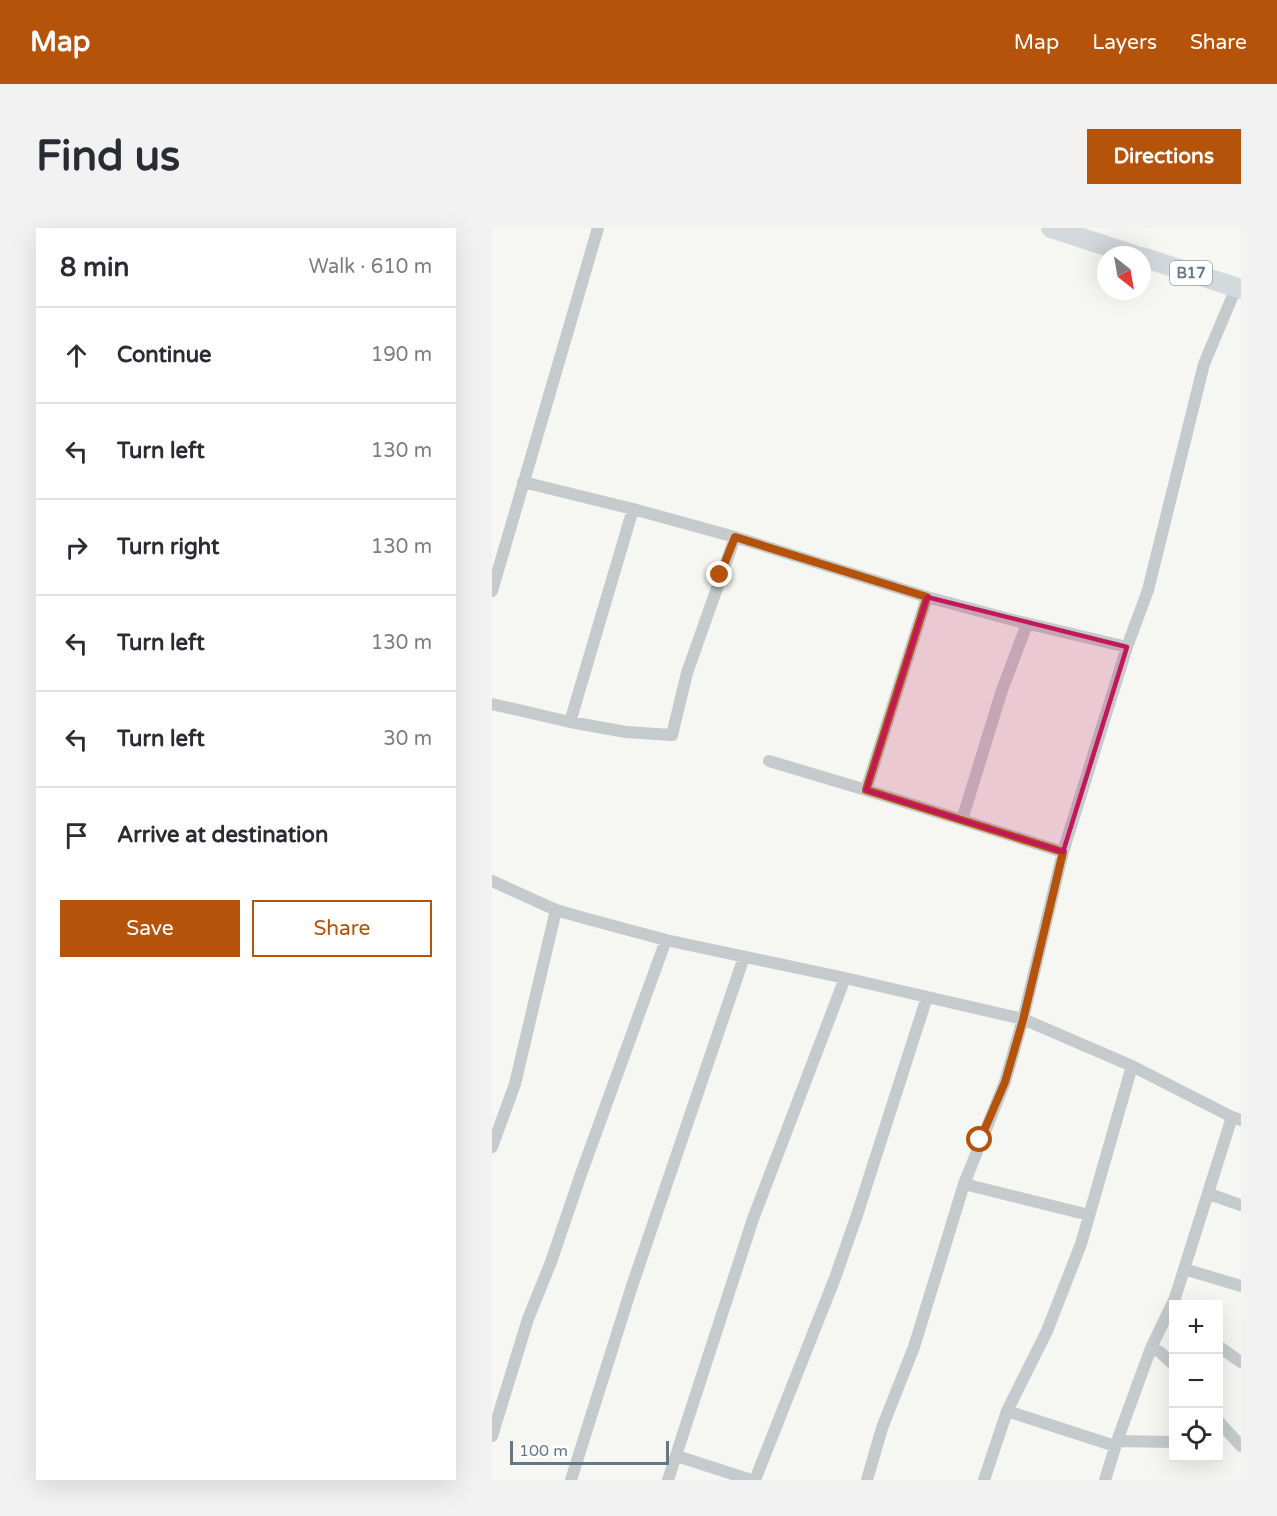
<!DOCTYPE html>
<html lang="en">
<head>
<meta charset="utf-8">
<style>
	:root { --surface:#fff; --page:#f2f2f3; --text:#2b2b33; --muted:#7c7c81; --line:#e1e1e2; --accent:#b45309 }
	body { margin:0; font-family:"Varela Round",sans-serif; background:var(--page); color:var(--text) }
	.controls { position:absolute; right:18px; bottom:18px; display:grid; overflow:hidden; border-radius:0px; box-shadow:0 6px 24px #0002 }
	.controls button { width:54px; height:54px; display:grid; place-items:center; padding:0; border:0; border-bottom:2px solid var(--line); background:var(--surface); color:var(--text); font:30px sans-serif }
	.compass { position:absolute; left:605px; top:18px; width:54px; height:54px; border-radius:50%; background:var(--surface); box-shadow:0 6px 24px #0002; rotate:149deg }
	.scale { position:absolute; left:18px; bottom:15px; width:159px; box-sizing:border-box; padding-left:6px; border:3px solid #637886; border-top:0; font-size:16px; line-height:21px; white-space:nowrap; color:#637886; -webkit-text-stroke:4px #fff; paint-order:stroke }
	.stop { position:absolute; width:18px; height:18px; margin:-14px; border:4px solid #b45309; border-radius:50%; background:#fff }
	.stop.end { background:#b45309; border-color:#fff; box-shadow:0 2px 6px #0008 }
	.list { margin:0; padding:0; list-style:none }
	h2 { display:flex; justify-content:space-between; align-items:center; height:78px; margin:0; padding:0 24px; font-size:26px }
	h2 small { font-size:20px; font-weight:400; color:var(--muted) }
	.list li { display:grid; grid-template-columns:39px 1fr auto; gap:18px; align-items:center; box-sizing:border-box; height:96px; padding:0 24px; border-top:2px solid var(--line) }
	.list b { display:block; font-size:22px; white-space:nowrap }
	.list em { font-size:20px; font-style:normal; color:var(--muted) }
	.actions { display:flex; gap:12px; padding:18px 24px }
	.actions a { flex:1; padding:14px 0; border:2px solid var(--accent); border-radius:0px; text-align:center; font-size:21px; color:var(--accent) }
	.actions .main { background:var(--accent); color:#fff }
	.icon { flex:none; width:33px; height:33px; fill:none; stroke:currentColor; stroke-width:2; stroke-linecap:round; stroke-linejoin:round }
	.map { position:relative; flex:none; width:749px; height:1252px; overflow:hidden; border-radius:0px }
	header { display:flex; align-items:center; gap:36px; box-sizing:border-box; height:84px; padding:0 30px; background:var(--accent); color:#fff }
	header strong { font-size:28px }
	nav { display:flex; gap:33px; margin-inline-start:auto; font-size:21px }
	.intro { display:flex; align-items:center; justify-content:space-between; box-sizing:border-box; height:144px; padding:0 36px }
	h1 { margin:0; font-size:42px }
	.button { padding:15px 27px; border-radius:0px; background:var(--accent); color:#fff; font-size:21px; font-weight:700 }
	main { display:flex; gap:36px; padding:0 36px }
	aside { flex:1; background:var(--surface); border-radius:0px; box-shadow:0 6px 24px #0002 }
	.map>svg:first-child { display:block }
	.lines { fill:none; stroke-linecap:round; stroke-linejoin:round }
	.street { stroke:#c5cacc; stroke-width:12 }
	.primary { stroke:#d4d9dd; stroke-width:20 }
	.route { stroke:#b45309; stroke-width:8 }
	.marked { fill:#c2185b; fill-opacity:0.2; stroke:#c2185b; stroke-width:4.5; stroke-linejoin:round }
	.labels { text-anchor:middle; stroke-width:6; stroke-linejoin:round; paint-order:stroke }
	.shield { fill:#fff; stroke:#92a0aa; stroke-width:1.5 }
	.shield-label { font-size:15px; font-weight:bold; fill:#637886 }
</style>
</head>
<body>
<header>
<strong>Map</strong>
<nav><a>Map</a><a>Layers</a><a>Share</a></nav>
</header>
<div class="intro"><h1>Find us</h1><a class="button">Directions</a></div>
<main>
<aside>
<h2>8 min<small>Walk · 610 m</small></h2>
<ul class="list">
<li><svg class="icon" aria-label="ahead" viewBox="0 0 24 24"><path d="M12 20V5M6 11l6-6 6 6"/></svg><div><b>Continue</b></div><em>190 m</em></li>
<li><svg class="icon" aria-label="left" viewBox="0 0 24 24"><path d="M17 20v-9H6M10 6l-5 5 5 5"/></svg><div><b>Turn left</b></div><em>130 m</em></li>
<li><svg class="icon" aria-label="right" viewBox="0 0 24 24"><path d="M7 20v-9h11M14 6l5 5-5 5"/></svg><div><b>Turn right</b></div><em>130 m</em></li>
<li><svg class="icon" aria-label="left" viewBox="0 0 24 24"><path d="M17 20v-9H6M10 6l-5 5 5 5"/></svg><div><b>Turn left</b></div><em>130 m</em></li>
<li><svg class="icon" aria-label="left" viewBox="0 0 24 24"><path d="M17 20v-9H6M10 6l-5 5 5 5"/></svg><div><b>Turn left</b></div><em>30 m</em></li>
<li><svg class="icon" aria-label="arrive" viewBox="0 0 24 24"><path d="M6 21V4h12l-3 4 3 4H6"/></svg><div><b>Arrive at destination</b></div></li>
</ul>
<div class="actions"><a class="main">Save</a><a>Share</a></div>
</aside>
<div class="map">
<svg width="749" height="1252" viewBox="0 0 749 1252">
	<rect width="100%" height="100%" fill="#f6f6f2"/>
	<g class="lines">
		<path class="street" d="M31 254 141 281 243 309 435 369 521 392 635 419
			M0 363 106 0
			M0 476 78 494 141 281
			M78 494 134 504 180 507 195 445 243 309
			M277 533 374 562 435 369
			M374 562 470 592 510 462 535 396
			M470 592 571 624
			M0 653 64 682 92 690 174 712 353 750 531 791 640 838 740 889 749 892
			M0 919 23 856 64 682
			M472 956 597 987
			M717 966 749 977
			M692 1041 749 1058
			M726 1118 749 1134
			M659 1120 668 1124 682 1137
			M515 1183 623 1218
			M726 1193 749 1218
			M0 1208 36 1091 59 1034 89 946 174 712
			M625 1213 682 1214
			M185 1228 259 1252
			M79 1252 140 1058 252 729
			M176 1252 261 991 353 750
			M263 1252 343 1050 366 984 435 769
			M375 1252 390 1200 422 1119 472 956 513 854 531 791 571 624 635 419 656 362 712 136 744 60
			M492 1252 515 1183 555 1103 589 1016 640 838
			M613 1252 625 1213 659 1120 683 1070 740 889"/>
		<path class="primary" d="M559 0 642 27
			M650 29 749 61"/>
	</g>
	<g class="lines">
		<path class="route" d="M228 347 243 309 435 369 374 562 571 624 531 792 513 854 488 912"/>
	</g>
	<path class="marked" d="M435 369 635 419 571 624 374 562Z"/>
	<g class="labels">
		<rect class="shield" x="678" y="33" width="42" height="24" rx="4.5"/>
		<g class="shield-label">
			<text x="699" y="50">B17</text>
		</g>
	</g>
</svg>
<div class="controls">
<button>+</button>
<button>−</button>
<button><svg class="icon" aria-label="locate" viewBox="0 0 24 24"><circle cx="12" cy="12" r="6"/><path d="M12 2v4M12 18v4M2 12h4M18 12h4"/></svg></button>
</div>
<svg class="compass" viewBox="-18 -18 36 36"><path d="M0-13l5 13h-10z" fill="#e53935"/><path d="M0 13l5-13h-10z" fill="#7c7c81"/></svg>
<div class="scale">100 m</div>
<div class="stop" style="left:488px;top:912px"></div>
<div class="stop end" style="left:228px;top:347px"></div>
</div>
</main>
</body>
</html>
